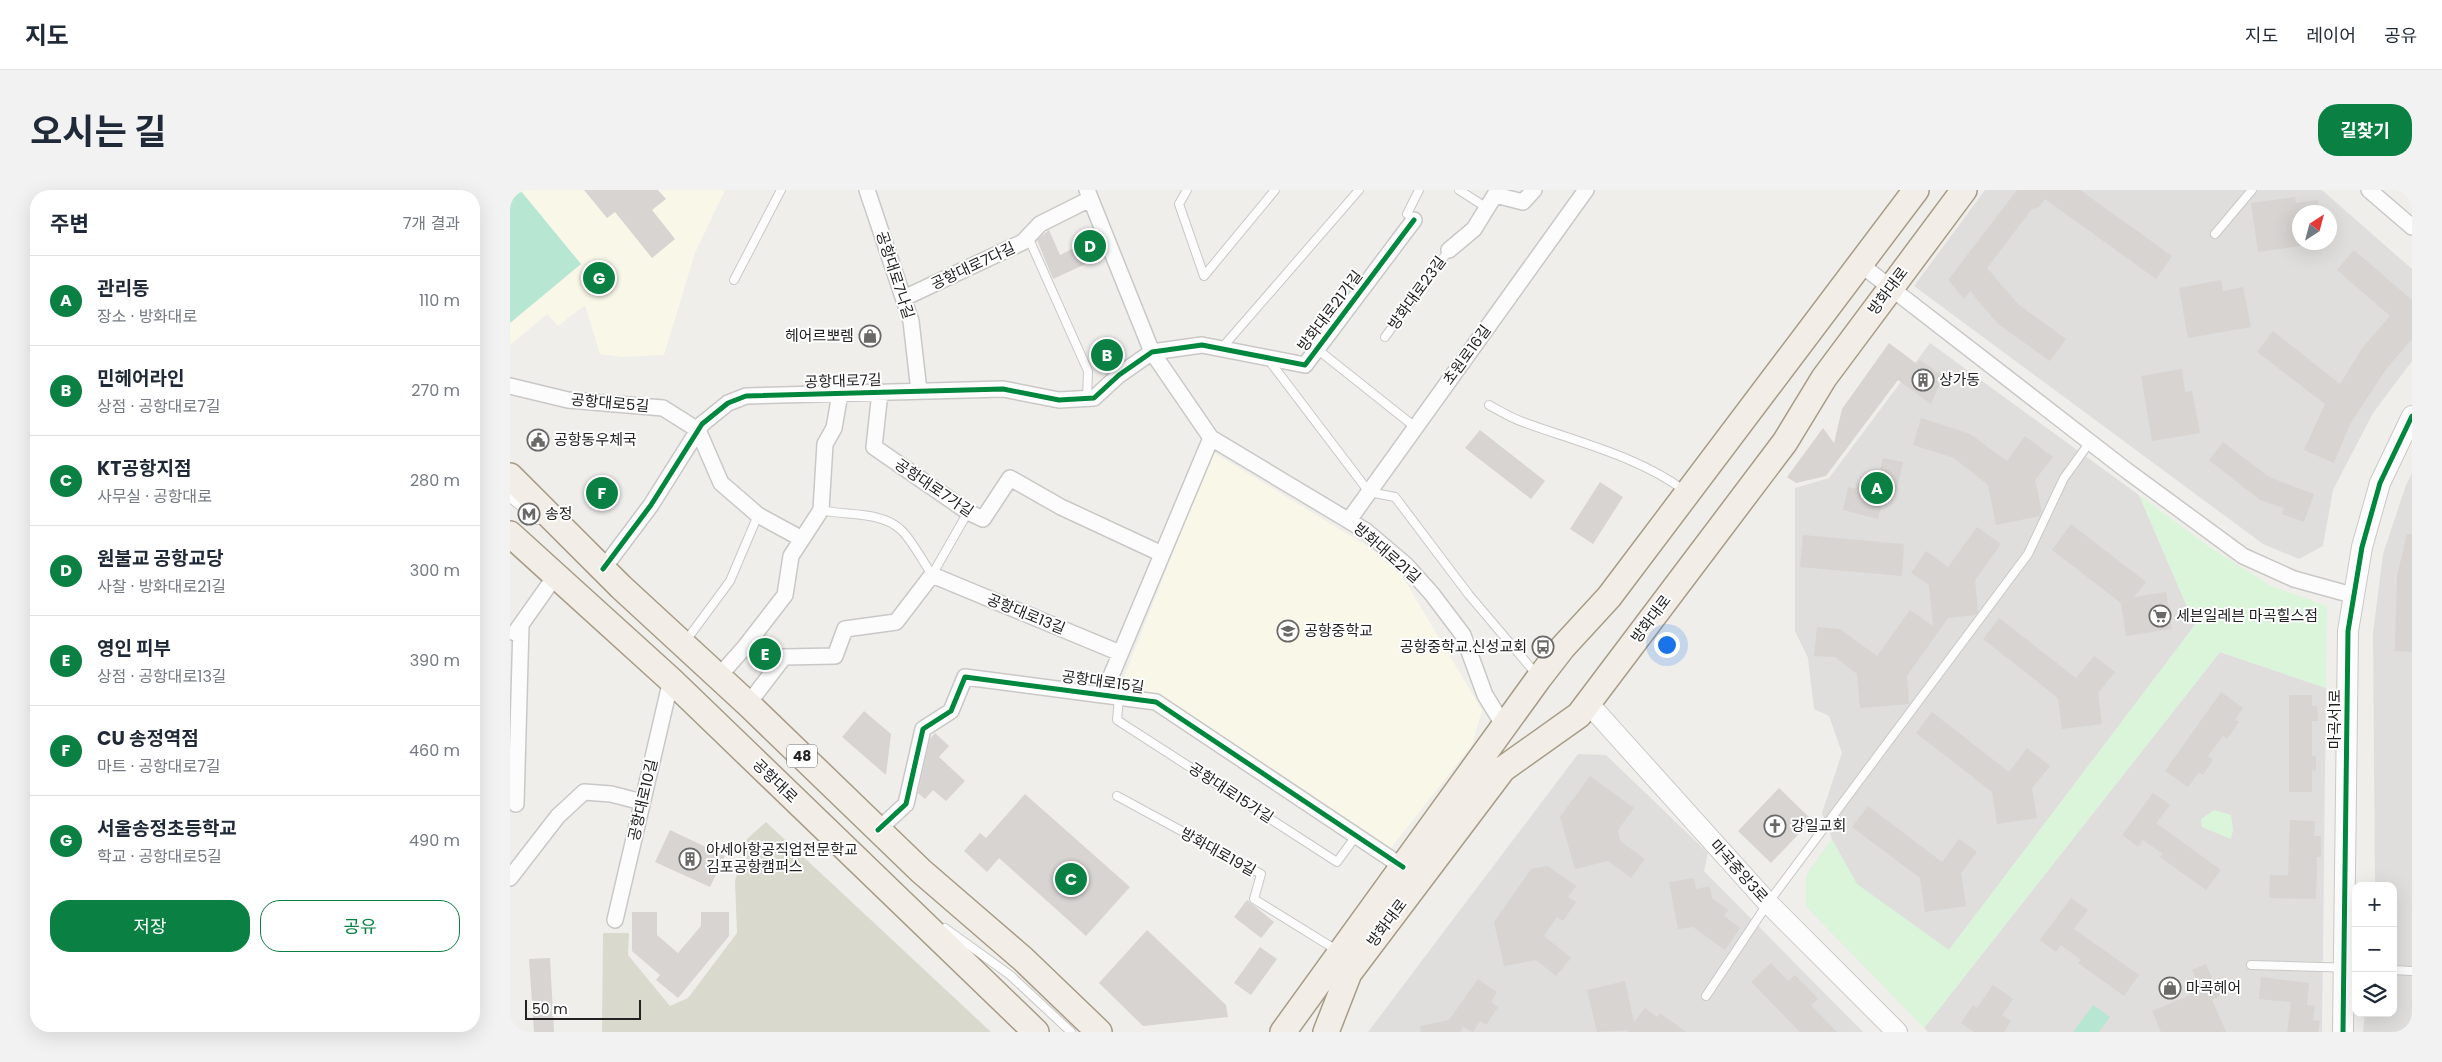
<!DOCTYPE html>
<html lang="ko">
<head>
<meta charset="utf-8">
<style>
	:root { --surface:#fff; --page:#f2f2f3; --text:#1f2937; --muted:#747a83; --line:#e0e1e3; --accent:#0b8043 }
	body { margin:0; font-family:Poppins,"Noto Sans KR",sans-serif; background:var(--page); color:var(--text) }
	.controls { position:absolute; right:15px; bottom:15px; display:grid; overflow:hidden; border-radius:10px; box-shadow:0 5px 20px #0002 }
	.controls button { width:45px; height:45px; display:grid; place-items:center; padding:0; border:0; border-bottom:1px solid var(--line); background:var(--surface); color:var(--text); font:25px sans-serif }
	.compass { position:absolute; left:1782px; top:15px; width:45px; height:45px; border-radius:50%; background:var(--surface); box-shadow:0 5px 20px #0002; rotate:36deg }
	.scale { position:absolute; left:15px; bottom:12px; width:116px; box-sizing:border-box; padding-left:5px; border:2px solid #222; border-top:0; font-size:14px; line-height:18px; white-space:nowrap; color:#222; -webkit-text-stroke:4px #fff; paint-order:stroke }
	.you { position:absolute; left:1156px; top:454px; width:18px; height:18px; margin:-12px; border:4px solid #fff; border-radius:50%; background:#1a73e8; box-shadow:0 0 0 8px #1a73e833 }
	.badge { display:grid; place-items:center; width:32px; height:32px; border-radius:50%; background:var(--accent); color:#fff; font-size:16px; font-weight:700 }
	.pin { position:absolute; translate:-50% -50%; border:2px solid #fff; box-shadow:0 1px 5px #0006 }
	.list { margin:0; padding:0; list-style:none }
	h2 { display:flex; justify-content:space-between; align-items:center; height:65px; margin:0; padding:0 20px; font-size:21px }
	h2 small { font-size:16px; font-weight:400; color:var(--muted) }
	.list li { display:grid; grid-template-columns:32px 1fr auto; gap:15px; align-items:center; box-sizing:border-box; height:90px; padding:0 20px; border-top:1px solid var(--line) }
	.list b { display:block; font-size:19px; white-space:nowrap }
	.list p { margin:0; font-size:16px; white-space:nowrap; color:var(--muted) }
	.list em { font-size:16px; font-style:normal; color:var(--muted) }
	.actions { display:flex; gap:10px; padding:15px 20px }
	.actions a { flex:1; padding:11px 0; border:1px solid var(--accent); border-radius:20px; text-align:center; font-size:18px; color:var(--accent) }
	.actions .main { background:var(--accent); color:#fff }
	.icon { flex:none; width:28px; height:28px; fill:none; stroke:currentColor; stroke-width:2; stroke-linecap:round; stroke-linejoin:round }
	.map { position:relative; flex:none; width:1902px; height:842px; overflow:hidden; border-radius:20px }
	header { display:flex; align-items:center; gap:30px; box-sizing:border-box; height:70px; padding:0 25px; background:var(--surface); border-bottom:1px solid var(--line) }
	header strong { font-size:24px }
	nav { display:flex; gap:28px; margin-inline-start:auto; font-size:18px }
	.intro { display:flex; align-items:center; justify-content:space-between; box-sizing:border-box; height:120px; padding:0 30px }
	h1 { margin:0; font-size:35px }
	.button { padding:12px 22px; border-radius:20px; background:var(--accent); color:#fff; font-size:18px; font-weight:700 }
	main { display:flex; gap:30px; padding:0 30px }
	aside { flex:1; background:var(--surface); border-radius:20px; box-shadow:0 5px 20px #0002 }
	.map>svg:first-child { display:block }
	.residential { fill:#dfdedc; fill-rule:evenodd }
	.education { fill:#f8f7e8 }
	.construction { fill:#d9d9cd }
	.park { fill:#daf5da }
	.pitch { fill:#b7e6d2 }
	.building { fill:#d7d4d2 }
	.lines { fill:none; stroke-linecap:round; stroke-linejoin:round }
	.service-casing { stroke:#c9c8c7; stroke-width:10 }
	.minor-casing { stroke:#c9c8c7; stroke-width:18 }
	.tertiary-casing { stroke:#c9c8c7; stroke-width:22 }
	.primary-casing { stroke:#a79c86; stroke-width:28 }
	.service { stroke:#fdfcfc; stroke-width:8 }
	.minor { stroke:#fdfcfc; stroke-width:15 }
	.tertiary { stroke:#fdfcfc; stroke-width:20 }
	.primary { stroke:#f3ede7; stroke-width:25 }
	.cycleway-casing { stroke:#fff; stroke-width:8 }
	.cycleway { stroke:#00873e; stroke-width:5 }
	.labels { text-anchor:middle; stroke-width:4; stroke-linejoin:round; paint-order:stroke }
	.shield { fill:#fff; stroke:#646464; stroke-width:1 }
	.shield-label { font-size:14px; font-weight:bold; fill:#222 }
	.street-label { font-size:15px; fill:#222; stroke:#fff }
	.poi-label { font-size:15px; fill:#222; stroke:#fff; text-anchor:start }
</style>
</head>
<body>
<header>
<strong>지도</strong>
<nav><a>지도</a><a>레이어</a><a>공유</a></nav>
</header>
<div class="intro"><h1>오시는 길</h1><a class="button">길찾기</a></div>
<main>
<aside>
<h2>주변<small>7개 결과</small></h2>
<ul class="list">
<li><span class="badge">A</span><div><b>관리동</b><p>장소 · 방화대로</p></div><em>110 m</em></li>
<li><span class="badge">B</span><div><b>민헤어라인</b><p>상점 · 공항대로7길</p></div><em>270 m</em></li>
<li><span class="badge">C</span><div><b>KT공항지점</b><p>사무실 · 공항대로</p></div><em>280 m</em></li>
<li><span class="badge">D</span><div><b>원불교 공항교당</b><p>사찰 · 방화대로21길</p></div><em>300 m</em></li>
<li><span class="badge">E</span><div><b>영인 피부</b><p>상점 · 공항대로13길</p></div><em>390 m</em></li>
<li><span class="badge">F</span><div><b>CU 송정역점</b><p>마트 · 공항대로7길</p></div><em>460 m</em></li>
<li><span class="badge">G</span><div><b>서울송정초등학교</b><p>학교 · 공항대로5길</p></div><em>490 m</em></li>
</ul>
<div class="actions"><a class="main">저장</a><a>공유</a></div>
</aside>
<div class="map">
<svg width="1902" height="842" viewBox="0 0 1902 842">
	<rect width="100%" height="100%" fill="#f0eeeb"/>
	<path class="residential" d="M1475 0H1812L1902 79V171L1863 223 1823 300 1813 356 1789 369 1753 354 1404 96ZM1790 22H1820V52H1790Z
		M1420 153 1629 305 1685 435 1395 818 1296 716V686L1322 649 1312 623 1332 563 1319 526 1304 519 1298 468 1285 441V298L1319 288Z
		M1902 283V842H1853L1855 823H1883V696H1865L1863 443 1873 364 1896 295Z
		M1710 462 1816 498 1812 842H1418L1414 838Z
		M1068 564 1096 565 1198 663 1194 681 1353 842H858Z"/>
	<path class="education" d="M0 0H215L185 63 154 165 112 167 90 164 75 115 48 136 37 124 0 155Z
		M703 262 852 353 888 379 972 520 962 555 881 658 653 506 608 502Z"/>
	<path class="construction" d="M256 632 481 842H92L93 743H119L118 765 160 816 178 808 227 743 225 691 237 649Z"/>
	<path class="park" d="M1629 305 1701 358 1761 396 1817 416 1816 498 1710 462 1414 838 1296 716V686L1322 649 1347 694 1439 760 1685 435Z
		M1704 620 1721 625 1723 640 1721 649 1692 637 1691 629Z"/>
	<path class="pitch" d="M0 0H10L71 74 0 133Z
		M1583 815 1600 827 1589 842H1563Z"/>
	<path class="building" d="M74 0H148L156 9 142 20 165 49 142 68 105 22 97 28Z
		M1507 0H1570L1662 66 1646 89 1535 9 1529 17 1522 19 1477 78 1508 114 1556 149 1540 171 1488 134 1460 101 1454 109 1438 90Z
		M1785 7 1786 13 1808 10 1810 22H1790V56L1748 62 1741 13Z
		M539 40 550 65 586 47 593 66 543 89 527 50Z
		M1844 60 1902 110V149L1877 178 1840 234 1824 273 1794 260 1815 214 1747 162 1763 141 1830 194 1853 157 1880 126 1827 80Z
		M1711 90 1713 101 1733 97 1741 137 1678 148 1669 98Z
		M1379 153 1407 174 1410 170 1433 186 1421 214 1388 190 1316 286 1286 293 1277 287 1313 238 1324 253 1332 219Z
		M1672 179 1675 202 1682 201 1690 243 1642 251 1631 186Z
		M1411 228 1460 244 1497 271 1515 246 1543 267 1525 290 1532 322 1530 326 1486 335 1478 295 1444 268 1403 255Z
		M970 240 1035 291 1021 309 955 258Z
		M1713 252 1759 287 1804 304 1794 332 1772 324 1774 318 1750 310 1699 270Z
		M1373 268 1393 272 1386 302 1375 299 1368 329 1333 320 1338 297 1346 299 1348 293 1357 295 1359 286 1368 288Z
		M1090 292 1113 307 1083 354 1060 339Z
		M1561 334 1636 392 1624 407 1656 402 1662 439 1616 446 1611 413 1542 360Z
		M1467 337 1491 354 1465 390 1468 422 1465 425 1438 428 1397 486 1399 514 1350 518 1347 484 1325 467 1304 466 1307 437 1330 439 1367 466 1400 420 1423 436 1419 395 1401 383 1416 361 1438 377Z
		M1897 344H1902V462L1885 461 1887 386Z
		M1293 345 1394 354 1392 386 1290 377Z
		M1489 428 1566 488 1584 466 1605 482 1588 503 1592 534 1552 539 1548 508 1473 449Z
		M1711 502 1733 518 1725 530 1729 532 1717 549 1713 546 1698 566 1703 570 1693 585 1689 582 1678 597 1655 581Z
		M1779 505H1802V516H1807L1808 531H1802V566H1806V581L1802 580V602H1779Z
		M354 521 381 544 376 585 332 547Z
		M1422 522 1499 582 1517 558 1540 576 1522 598 1527 628 1487 634 1482 602 1406 543Z
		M425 543 439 556 429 567 455 591 436 611 423 600 415 609 408 603 420 549Z
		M1080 586 1124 618 1108 640 1110 651 1135 669 1121 688 1098 671 1065 679 1050 627Z
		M1269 598 1302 630 1261 673 1228 641Z
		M1643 603 1660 615 1646 633 1711 680 1696 700 1650 667 1653 664 1633 650 1628 657 1612 645Z
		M515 604 620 697 576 746 489 668 477 682 454 661 470 643 476 648Z
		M1358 616 1432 672 1449 649 1467 662 1451 683 1456 716 1415 722 1410 688 1342 637Z
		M1780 630 1805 631 1804 646H1811V667H1807L1806 709 1759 708 1760 685H1778Z
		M160 640 215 666 200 697 145 672Z
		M1038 676 1066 696 1058 707 1066 712 1053 731 1047 727 1034 746 1061 768 1046 786 1026 770 994 776 984 732 1021 679Z
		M1184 688 1186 699 1200 696 1202 708 1218 720 1214 726 1230 738 1215 760 1183 737 1168 739 1159 692Z
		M1561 708 1578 720 1564 739 1629 785 1614 806 1568 773 1571 770 1551 755 1546 762 1530 750Z
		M737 710 764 732 751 748 724 727Z
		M122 722H147V745L168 763 191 736V722H219V746L168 808 146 790 150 785 122 761Z
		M637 740 716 815 718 827 633 836 589 793Z
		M750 757 767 769 741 805 724 793Z
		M40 768 44 842H24L19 769Z
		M1261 773 1278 791 1285 785 1308 809 1301 815 1327 842H1290L1241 792Z
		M1696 774 1710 806 1702 810 1716 842H1651L1642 821 1680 805 1675 793 1686 789 1682 780Z
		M1751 787 1799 793 1797 815 1805 816 1803 830 1810 831 1808 842H1777L1781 812 1749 809Z
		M968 789 987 802 981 812 988 817 976 835 970 831 963 842 953 837 950 842H911L910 836 939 830Z
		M1115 791 1124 832 1135 818 1147 827 1150 823 1176 842H1117L1119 840 1087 842 1077 800Z
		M1483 795 1503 809 1492 825 1501 831 1494 842H1464L1451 833 1463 815 1467 818Z"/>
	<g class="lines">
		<g class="service-casing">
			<path id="service" d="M677 0 669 14 694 86 765 0
				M949 0 977 18
				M897 24 909 0
				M1705 44 1742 0
				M518 47 578 181 577 208
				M224 90 271 0
				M875 147 939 60
				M711 159 849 0
				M807 159 905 237
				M758 169 859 302 885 307 959 405 1027 485
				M979 215C990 221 1001 228 1013 232 1067 252 1128 266 1175 301
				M0 308 28 330
				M311 320C336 326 370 321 390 339 400 347 414 373 422 385L458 322
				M175 452 220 391 248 325
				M609 507 607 530 827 672 846 646
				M607 606 751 684 744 709 828 761
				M435 738 500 785 561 842
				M1741 775 1846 778
				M1883 780 1902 781
				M1196 806 1258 713 1518 364 1554 288 1580 252"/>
		</g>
		<g class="minor-casing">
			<path id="minor" d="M357 0 401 131 409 201
				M577 0 642 162 701 248 856 341 896 375 922 404 953 445 975 505 994 536
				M1859 0 1902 37
				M939 60 964 39 985 5 1013 12 1024 0
				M1350 74 1616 280 1733 366 1784 389 1842 405
				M394 108 513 52 530 34 580 9
				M0 196 58 210 153 218 188 240 211 293 248 325 292 349
				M370 202 364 257 458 322 473 329 500 288 551 317 652 364
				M839 330 1076 0
				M93 379 141 315 192 234 218 213 236 206 493 199 549 210 584 208 609 185 642 162 692 155 795 175 904 30
				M5 443 46 385
				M209 486 234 458 275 405 281 366 311 320 315 254 324 238 330 204
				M593 505 701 248
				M238 514 274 467 325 466 335 439 386 432 422 385 610 463
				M6 614 11 435
				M368 640 396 614 413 539 441 521 455 487 646 512 893 677
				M0 688 48 626 74 602 101 604 132 612
				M105 730 161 490"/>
		</g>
		<g class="tertiary-casing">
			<path id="tertiary" d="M1078 513 1258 713 1387 842
				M1833 842 1838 441 1852 357 1870 293 1902 226"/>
		</g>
		<g class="primary-casing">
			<path id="primary" d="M0 286 111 397 238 514 411 681 513 769 589 842
				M0 344 161 490 526 842
				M773 842 1029 488 1053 457 1099 407 1406 0
				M816 842 839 783 993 579 1069 525 1275 252 1314 188 1454 0"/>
		</g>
		<use href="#service" class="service"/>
		<use href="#minor" class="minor"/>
		<use href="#tertiary" class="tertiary"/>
		<use href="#primary" class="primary"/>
		<g class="cycleway-casing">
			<path id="cycleway" d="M93 379 141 315 192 234 218 213 236 206 493 199 549 210 584 208 609 185 642 162 692 155 795 175 904 30
				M368 640 396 614 413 539 441 521 455 487 646 512 893 677
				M1833 842 1838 441 1852 357 1870 293 1902 226"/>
		</g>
		<use href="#cycleway" class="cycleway"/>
	</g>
	<defs>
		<g id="shop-ring" transform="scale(1.125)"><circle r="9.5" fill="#fff" stroke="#6a6968" stroke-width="1.5"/><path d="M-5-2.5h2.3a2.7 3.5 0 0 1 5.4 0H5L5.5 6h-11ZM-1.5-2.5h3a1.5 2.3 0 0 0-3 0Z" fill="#6a6968"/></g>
		<g id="building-ring" transform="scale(1.125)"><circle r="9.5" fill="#fff" stroke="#6a6968" stroke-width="1.5"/><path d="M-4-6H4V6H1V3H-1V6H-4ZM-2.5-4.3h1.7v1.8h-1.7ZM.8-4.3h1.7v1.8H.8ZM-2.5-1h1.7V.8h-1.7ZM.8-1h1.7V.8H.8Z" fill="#6a6968"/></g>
		<g id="civic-ring" transform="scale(1.125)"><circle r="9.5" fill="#fff" stroke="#6a6968" stroke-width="1.5"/><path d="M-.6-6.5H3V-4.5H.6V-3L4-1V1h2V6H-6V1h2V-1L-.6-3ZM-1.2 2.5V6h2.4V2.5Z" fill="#6a6968"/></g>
		<g id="metro-ring" transform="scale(1.125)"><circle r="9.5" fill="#fff" stroke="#6a6968" stroke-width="1.5"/><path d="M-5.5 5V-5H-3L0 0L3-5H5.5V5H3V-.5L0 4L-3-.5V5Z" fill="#6a6968"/></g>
		<g id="supermarket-ring" transform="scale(1.125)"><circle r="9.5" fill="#fff" stroke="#6a6968" stroke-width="1.5"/><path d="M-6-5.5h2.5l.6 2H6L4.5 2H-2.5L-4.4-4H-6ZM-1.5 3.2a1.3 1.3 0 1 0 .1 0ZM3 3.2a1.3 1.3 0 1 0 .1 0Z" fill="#6a6968"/></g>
		<g id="school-ring" transform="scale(1.125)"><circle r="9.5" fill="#fff" stroke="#6a6968" stroke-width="1.5"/><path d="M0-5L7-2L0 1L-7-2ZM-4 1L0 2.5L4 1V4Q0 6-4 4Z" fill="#6a6968"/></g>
		<g id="bus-ring" transform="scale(1.125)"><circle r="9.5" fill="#fff" stroke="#6a6968" stroke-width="1.5"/><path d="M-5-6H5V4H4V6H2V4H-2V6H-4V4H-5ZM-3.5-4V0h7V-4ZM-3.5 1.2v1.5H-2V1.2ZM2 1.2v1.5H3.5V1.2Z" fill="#6a6968"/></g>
		<g id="church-ring" transform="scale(1.125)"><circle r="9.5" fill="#fff" stroke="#6a6968" stroke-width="1.5"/><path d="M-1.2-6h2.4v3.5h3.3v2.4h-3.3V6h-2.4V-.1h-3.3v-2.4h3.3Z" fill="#6a6968"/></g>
	</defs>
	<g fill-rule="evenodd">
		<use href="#shop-ring" x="360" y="146"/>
		<use href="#building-ring" x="1413" y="190"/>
		<use href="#civic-ring" x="28" y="250"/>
		<use href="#metro-ring" x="19" y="324"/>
		<use href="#supermarket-ring" x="1650" y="426"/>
		<use href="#school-ring" x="778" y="441"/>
		<use href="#bus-ring" x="1033" y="457"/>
		<use href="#church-ring" x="1265" y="636"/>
		<use href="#building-ring" x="180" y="669"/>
		<use href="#shop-ring" x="1660" y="798"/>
	</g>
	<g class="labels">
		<rect class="shield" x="277" y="554.5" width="30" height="23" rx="4"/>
		<g class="shield-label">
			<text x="292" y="571">48</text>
		</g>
		<g class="street-label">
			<text transform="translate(463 76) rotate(-25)" y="5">공항대로7다길</text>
			<text transform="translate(385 85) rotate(72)" y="5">공항대로7나길</text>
			<text transform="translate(1378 101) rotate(-53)" y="5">방화대로</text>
			<text transform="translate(907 103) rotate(-54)" y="5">방화대로23길</text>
			<text transform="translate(820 121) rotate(-53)" y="5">방화대로21가길</text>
			<text transform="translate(957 165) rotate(-54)" y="5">초원로16길</text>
			<text transform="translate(333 191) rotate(-2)" y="5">공항대로7길</text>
			<text transform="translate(100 213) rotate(5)" y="5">공항대로5길</text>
			<text transform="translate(424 298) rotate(34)" y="5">공항대로7가길</text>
			<text transform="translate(877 363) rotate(41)" y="5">방화대로21길</text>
			<text transform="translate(516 424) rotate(22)" y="5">공항대로13길</text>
			<text transform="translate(1141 429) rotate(-53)" y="5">방화대로</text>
			<text transform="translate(593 492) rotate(8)" y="5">공항대로15길</text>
			<text transform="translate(1825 529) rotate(-90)" y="5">마곡서1로</text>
			<text transform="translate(265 591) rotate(44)" y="5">공항대로</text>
			<text transform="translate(721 603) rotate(33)" y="5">공항대로15가길</text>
			<text transform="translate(133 610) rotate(-77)" y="5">공항대로10길</text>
			<text transform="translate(708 662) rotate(29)" y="5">방화대로19길</text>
			<text transform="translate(1229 681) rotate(48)" y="5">마곡중앙3로</text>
			<text transform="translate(877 733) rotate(-53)" y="5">방화대로</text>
		</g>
		<g class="poi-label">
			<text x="344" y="151" text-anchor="end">헤어르뽀렘</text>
			<text x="1429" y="195">상가동</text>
			<text x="44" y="255">공항동우체국</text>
			<text x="35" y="329">송정</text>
			<text x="1666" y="431">세븐일레븐 마곡힐스점</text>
			<text x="794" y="446">공항중학교</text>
			<text x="1017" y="462" text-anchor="end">공항중학교.신성교회</text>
			<text x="1281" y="641">강일교회</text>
			<text x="196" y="665">아세아항공직업전문학교<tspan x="196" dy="17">김포공항캠퍼스</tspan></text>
			<text x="1676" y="803">마곡헤어</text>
		</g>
	</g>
</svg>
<div class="controls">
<button>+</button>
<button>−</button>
<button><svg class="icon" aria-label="layers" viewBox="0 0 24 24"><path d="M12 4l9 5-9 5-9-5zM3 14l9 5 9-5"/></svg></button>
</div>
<svg class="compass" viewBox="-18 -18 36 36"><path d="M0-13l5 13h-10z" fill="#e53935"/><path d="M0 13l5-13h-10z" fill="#747a83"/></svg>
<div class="scale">50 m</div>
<div class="you"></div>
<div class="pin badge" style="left:1367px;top:298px">A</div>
<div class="pin badge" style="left:597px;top:165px">B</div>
<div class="pin badge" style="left:561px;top:689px">C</div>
<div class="pin badge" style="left:580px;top:56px">D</div>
<div class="pin badge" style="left:255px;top:464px">E</div>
<div class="pin badge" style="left:92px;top:303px">F</div>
<div class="pin badge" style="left:89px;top:88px">G</div>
</div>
</main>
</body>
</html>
